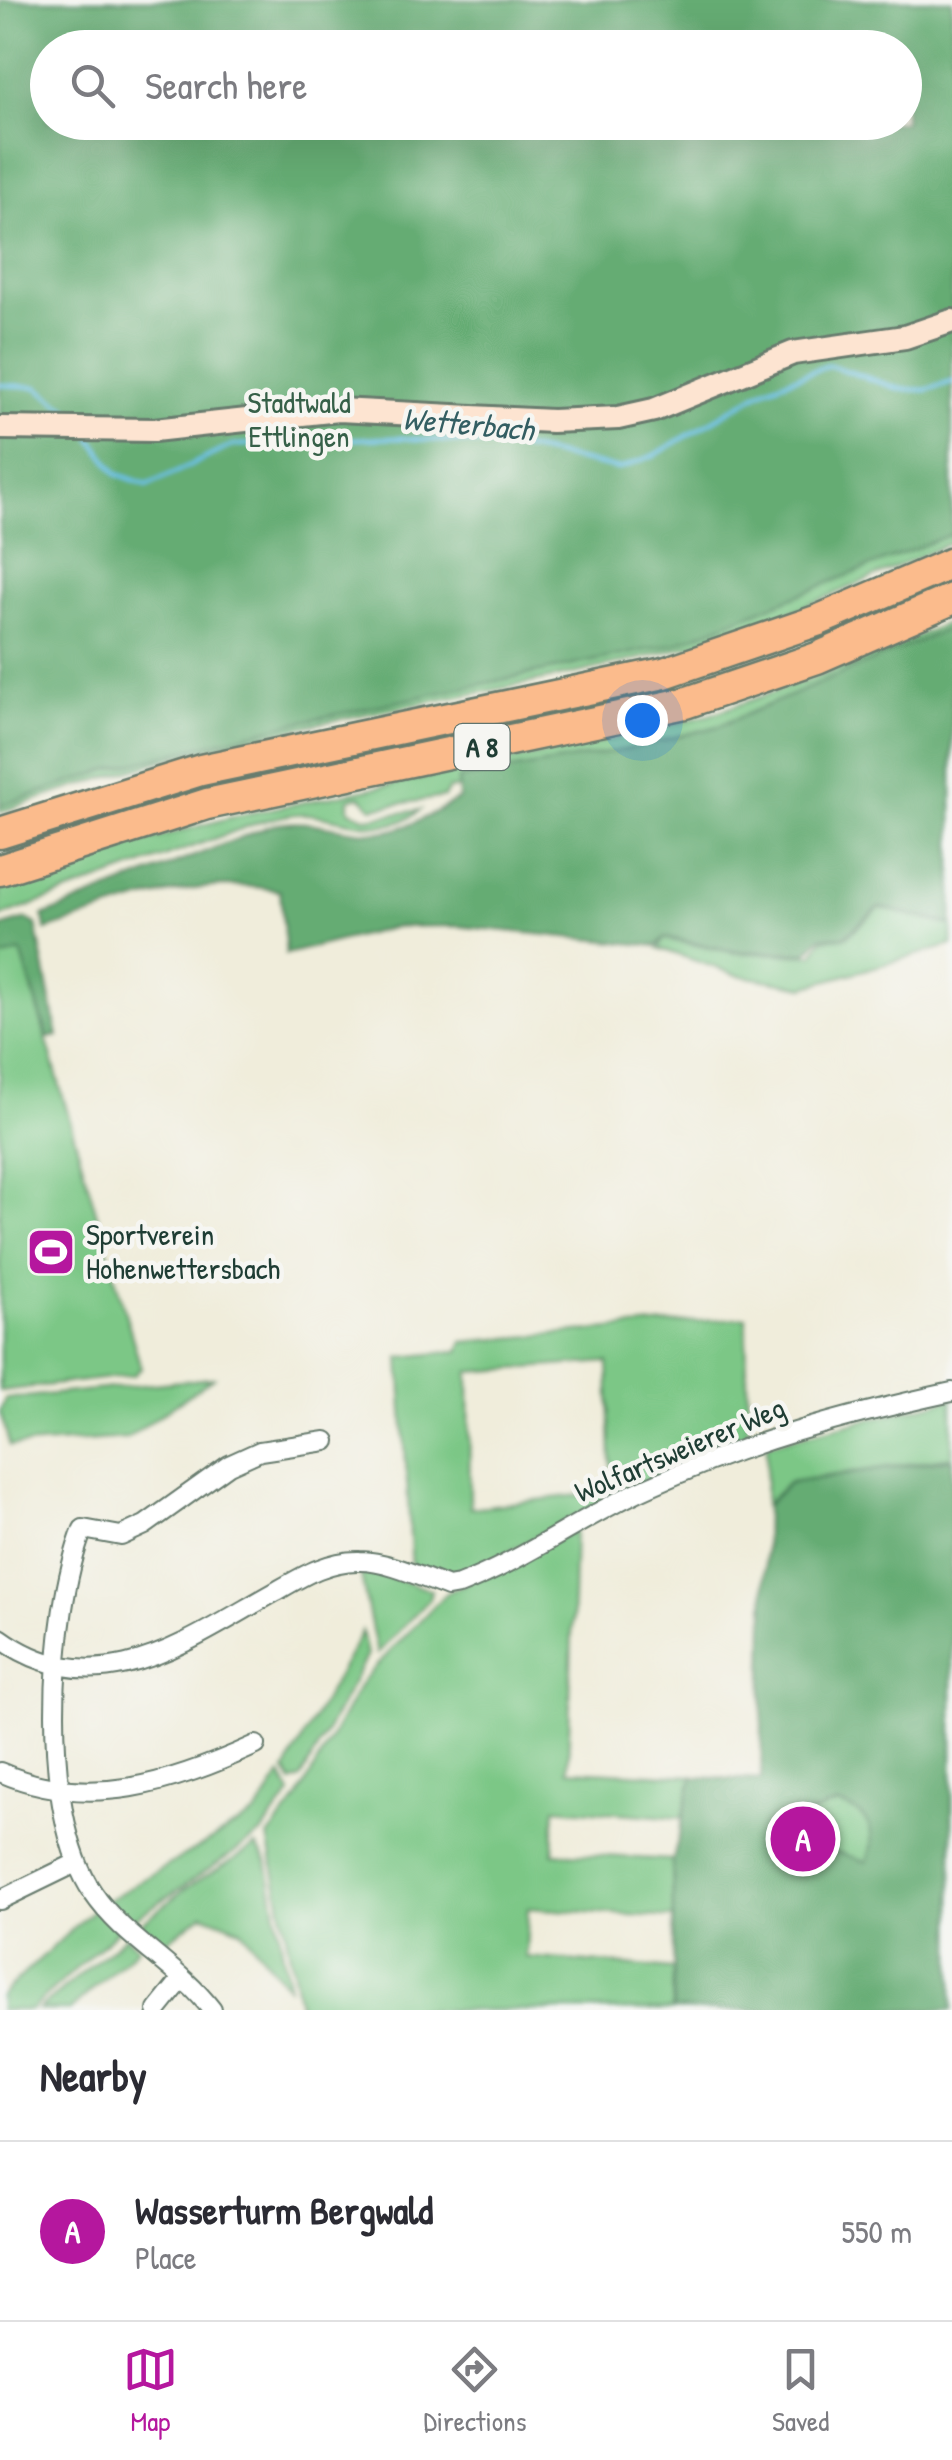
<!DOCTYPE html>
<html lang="en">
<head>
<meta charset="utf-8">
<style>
	:root { --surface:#fff; --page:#f7f7f7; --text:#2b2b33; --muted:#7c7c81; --line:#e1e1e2; --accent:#b5179e }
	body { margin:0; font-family:"Patrick Hand",sans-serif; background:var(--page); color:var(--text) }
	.you { position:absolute; left:642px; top:720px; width:35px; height:35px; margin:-25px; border:8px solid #fff; border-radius:50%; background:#1a73e8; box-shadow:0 0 0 15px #1a73e833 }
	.badge { display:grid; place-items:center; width:65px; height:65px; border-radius:50%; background:var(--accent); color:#fff; font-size:32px; font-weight:700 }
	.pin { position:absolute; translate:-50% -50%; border:5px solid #fff; box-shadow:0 2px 10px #0006 }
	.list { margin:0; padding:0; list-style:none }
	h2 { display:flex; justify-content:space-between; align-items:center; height:130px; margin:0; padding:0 40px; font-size:42px }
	h2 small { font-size:32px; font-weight:400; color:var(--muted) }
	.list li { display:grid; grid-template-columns:65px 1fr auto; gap:30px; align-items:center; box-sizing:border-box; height:180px; padding:0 40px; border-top:2px solid var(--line) }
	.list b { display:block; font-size:38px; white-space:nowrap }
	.list p { margin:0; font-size:32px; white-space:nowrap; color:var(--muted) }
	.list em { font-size:32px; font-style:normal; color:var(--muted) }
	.icon { flex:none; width:55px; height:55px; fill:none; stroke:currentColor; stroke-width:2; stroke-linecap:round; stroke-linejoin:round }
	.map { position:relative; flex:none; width:952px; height:2010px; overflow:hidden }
	.search { position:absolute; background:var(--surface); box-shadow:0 10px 40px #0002; left:30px; right:30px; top:30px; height:110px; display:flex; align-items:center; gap:25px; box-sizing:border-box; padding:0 35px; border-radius:55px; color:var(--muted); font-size:38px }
	.sheet { height:310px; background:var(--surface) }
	nav { display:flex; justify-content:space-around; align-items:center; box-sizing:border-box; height:140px; border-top:2px solid var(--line); background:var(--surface); font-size:28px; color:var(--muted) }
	nav a { display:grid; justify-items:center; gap:5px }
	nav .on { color:var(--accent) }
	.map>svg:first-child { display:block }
	.green { fill:#7cc786; stroke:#4e825d; stroke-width:2.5; fill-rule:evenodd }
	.forest { fill:#65ac73; stroke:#427454; stroke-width:2.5; fill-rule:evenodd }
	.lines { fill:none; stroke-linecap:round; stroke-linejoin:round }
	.stream { stroke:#6ec2ea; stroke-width:4 }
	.street-casing { stroke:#687b6e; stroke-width:22 }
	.secondary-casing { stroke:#687b6e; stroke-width:28 }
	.highway-casing { stroke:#687b6e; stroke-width:35 }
	.street { stroke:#fff; stroke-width:18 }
	.secondary { stroke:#fde4d1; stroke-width:22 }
	.highway { stroke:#fbbb8c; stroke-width:30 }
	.labels { text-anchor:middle; stroke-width:9; stroke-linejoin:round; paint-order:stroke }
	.shield { fill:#f6f6f2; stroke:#60746d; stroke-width:2.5 }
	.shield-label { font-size:28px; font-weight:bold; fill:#1f3d34 }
	.park-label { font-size:30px; fill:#366048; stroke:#f6f6f2 }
	.poi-label { font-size:30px; fill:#1f3d34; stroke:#f6f6f2; text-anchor:start }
	.street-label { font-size:30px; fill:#1f3d34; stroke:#f6f6f2 }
	.water-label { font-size:32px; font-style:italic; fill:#335e62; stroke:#f6f6f2 }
</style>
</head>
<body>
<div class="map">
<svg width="952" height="2010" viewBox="0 0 952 2010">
	<rect width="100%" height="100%" fill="#f6f6f2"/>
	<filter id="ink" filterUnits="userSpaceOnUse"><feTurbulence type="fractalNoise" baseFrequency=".01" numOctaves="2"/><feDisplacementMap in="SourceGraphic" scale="20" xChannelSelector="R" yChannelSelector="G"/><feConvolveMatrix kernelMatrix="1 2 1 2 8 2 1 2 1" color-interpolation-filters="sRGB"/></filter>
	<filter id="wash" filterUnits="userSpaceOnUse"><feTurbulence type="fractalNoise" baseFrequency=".0048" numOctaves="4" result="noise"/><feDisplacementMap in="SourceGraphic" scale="40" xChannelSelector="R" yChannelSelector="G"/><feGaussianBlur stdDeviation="2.25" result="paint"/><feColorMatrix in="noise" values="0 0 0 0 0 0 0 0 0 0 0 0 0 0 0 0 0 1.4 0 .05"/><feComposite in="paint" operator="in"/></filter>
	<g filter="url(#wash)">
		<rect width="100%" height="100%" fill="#f0eddb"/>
		<path class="green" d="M952 534V542C869 579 786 618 699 643 551 685 397 704 247 739 163 759 81 784 0 812V806L108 770 281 726 674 644Z
			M952 621V627L719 726 625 750 458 779 459 789H449L444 797 372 808 360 796 349 799V810L367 818 420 810C387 840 343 817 307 814 291 813 276 818 260 822L0 917V889L130 845 240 815 592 744 709 715 828 673Z
			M880 908 952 926V945L804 987 737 975 658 948 664 939 735 953 813 955 823 939 846 937Z
			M21 951 141 1368 134 1375 0 1391V958Z
			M746 1317 748 1436 556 1526 478 1569 447 1578 412 1571 400 1357 459 1351 463 1342ZM608 1362 612 1491 470 1508 469 1372Z
			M213 1378 127 1438 10 1446 0 1412 5 1399Z
			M952 1399V1457L789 1482 765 1505 767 1444Z
			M575 1530 568 1770 693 1776 682 1818 555 1808 553 1853 672 1860 673 1918 528 1908 526 1957 673 1969 672 2010H300L268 1837 297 1800 362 1681 446 1593Z
			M364 1569 431 1590 429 1599 377 1654 361 1576Z
			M362 1631 367 1655 301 1779 292 1783 285 1771Z
			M281 1775 291 1794 260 1835 128 1923 105 1902 256 1814Z
			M839 1804C870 1814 878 1832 867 1862L828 1852 801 1876 774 1859C769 1823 810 1812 839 1804Z
			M256 1846 267 1861 289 1989 241 1929 203 1914 156 1949 133 1930 183 1890Z
			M96 1907 118 1930 31 2010H0V1996Z
			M126 1936 138 1948 70 2010H38Z"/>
		<path class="forest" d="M0 0H952V534L675 644 281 726 108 770 0 806ZM48 48H904V122H48Z
			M952 627V924L879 907 844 936 821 937 807 953 735 951 665 937 656 946 456 926 395 927 286 954 280 891C200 873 121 907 46 930L43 916 272 825C311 816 341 834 380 832 408 830 435 812 459 799L458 779 625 750 719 726Z
			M27 919 36 924 58 1036 48 1038 21 952 0 958V927Z
			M952 1459V2010H673V1860L693 1777 761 1780 766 1506 789 1483ZM839 1804C870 1814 878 1832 867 1862 826 1848 837 1847 800 1876L774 1859C769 1823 810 1812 839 1804Z"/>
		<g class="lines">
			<path class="stream" d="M0 385 37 387 84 421
				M91 438 117 474 148 485 231 446 292 440 401 438 513 446 619 469 655 455 767 388 829 365 900 389 926 390 952 382"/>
		</g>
	</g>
	<g filter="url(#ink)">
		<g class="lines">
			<g class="street-casing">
				<path id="street" d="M0 1638C98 1709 187 1641 275 1592 301 1577 328 1560 360 1561 387 1561 423 1578 448 1587L459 1585C525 1560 583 1516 648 1487 747 1442 846 1415 952 1392
					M0 1772C89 1811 172 1783 256 1745
					M0 1900 76 1863
					M157 2010 182 1979
					M212 2010C178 1965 124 1939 93 1893 39 1814 49 1615 83 1529L121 1536 145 1525 229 1465 260 1451 326 1441"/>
			</g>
			<g class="secondary-casing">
				<path id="secondary" d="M0 428 154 430 339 410 552 421 618 418 654 410 793 353 905 337 952 321"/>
			</g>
			<g class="highway-casing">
				<path id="highway" d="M0 833 201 770 664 673 819 620 952 563
					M0 870 207 804 685 703 817 658 952 599"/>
			</g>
			<use href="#street" class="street"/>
			<use href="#secondary" class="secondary"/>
			<use href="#highway" class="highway"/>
		</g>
	</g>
	<defs>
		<g id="stadium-square" transform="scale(2.5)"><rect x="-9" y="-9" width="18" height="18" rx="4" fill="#b5179e" stroke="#f6f6f2"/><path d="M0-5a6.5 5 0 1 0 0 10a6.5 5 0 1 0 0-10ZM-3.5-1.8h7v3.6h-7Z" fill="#fff"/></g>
	</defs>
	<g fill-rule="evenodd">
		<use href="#stadium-square" x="51" y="1252"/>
	</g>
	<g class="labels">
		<rect class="shield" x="454.5" y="724" width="55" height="46" rx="8"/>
		<g class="shield-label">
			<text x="482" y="757">A 8</text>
		</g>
		<g class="park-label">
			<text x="299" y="413">Stadtwald<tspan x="299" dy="34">Ettlingen</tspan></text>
		</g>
		<g class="poi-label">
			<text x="86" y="1245">Sportverein<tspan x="86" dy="34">Hohenwettersbach</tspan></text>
		</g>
		<g class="street-label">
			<text transform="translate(680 1450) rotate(-23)" y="10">Wolfartsweierer Weg</text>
		</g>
		<g class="water-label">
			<text transform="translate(468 424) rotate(5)" y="11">Wetterbach</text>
		</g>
	</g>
</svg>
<div class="you"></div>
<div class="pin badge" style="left:803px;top:1839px">A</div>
<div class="search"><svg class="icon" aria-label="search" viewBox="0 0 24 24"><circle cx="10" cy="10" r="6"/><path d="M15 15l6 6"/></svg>Search here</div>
</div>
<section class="sheet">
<h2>Nearby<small></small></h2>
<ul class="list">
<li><span class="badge">A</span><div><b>Wasserturm Bergwald</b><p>Place</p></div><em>550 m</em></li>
</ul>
</section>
<nav>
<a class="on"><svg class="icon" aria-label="map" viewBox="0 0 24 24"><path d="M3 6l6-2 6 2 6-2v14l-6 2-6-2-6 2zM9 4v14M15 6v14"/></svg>Map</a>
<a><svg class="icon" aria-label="directions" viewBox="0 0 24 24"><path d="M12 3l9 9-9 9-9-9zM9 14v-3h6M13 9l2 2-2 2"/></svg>Directions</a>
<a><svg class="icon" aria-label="saved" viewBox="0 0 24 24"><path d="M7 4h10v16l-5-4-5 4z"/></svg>Saved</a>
</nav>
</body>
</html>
